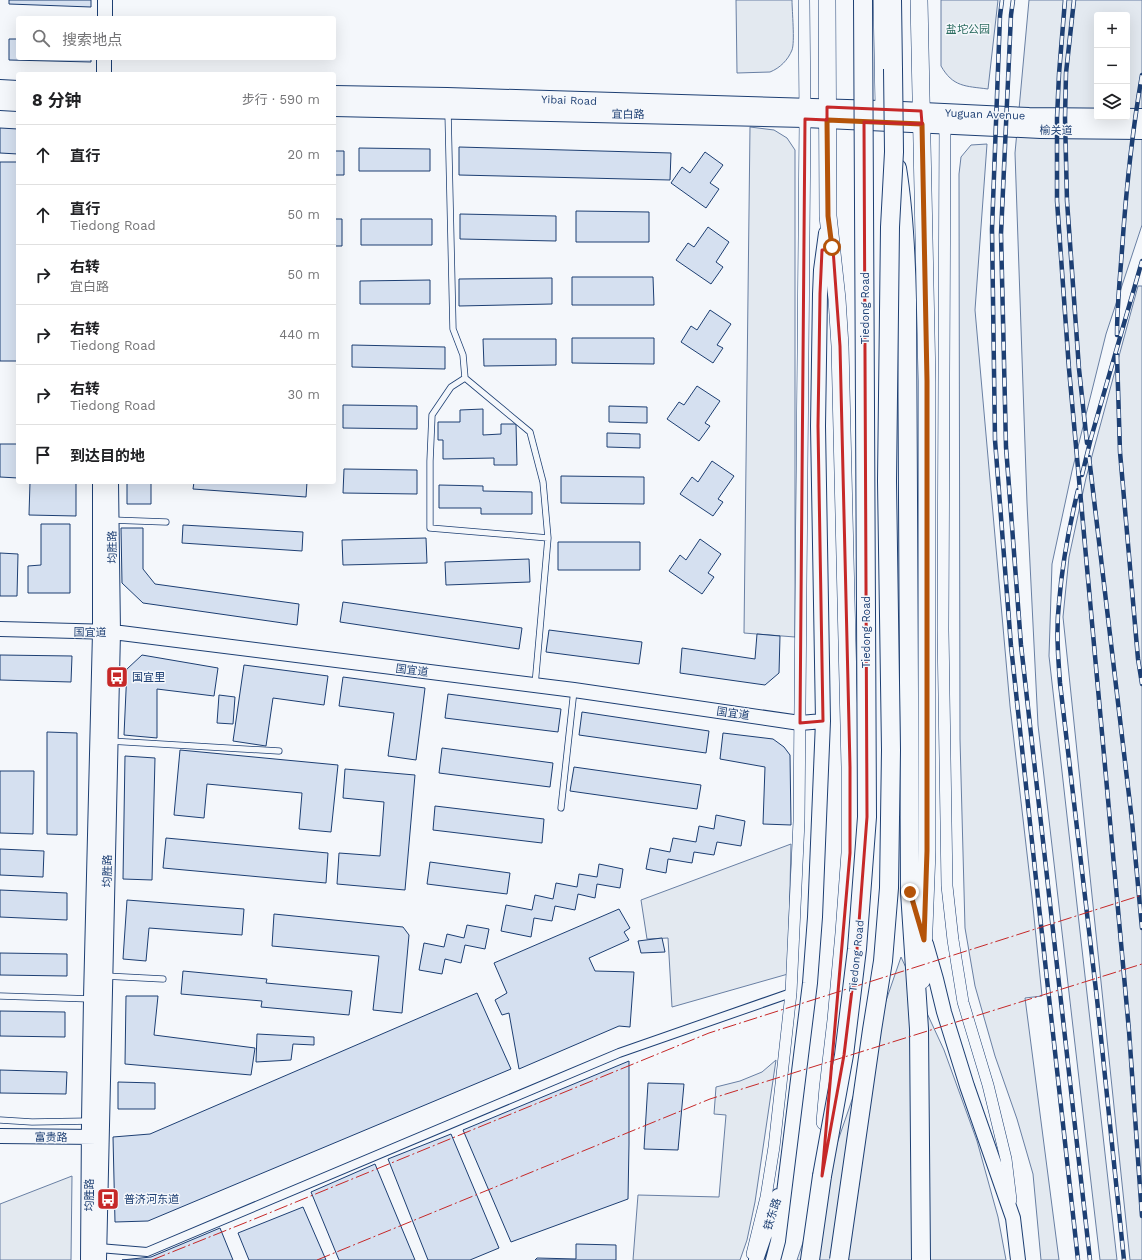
<!DOCTYPE html>
<html lang="zh">
<head>
<meta charset="utf-8">
<style>
	:root { --surface:#fff; --page:#f2f2f2; --text:#202124; --muted:#757577; --line:#e0e0e0 }
	body { margin:0; font-family:"Work Sans","Noto Sans SC",sans-serif; background:var(--page); color:var(--text) }
	.controls { position:absolute; right:12px; top:12px; display:grid; overflow:hidden; border-radius:4px; box-shadow:0 4px 16px #0002 }
	.controls button { width:36px; height:36px; display:grid; place-items:center; padding:0; border:0; border-bottom:1px solid var(--line); background:var(--surface); color:var(--text); font:20px sans-serif }
	.stop { position:absolute; width:12px; height:12px; margin:-9px; border:3px solid #b45309; border-radius:50%; background:#fff }
	.stop.end { background:#b45309; border-color:#fff; box-shadow:0 1px 4px #0008 }
	.list { margin:0; padding:0; list-style:none }
	h2 { display:flex; justify-content:space-between; align-items:center; height:52px; margin:0; padding:0 16px; font-size:17px }
	h2 small { font-size:13px; font-weight:400; color:var(--muted) }
	.list li { display:grid; grid-template-columns:26px 1fr auto; gap:12px; align-items:center; box-sizing:border-box; height:60px; padding:0 16px; border-top:1px solid var(--line) }
	.list b { display:block; font-size:15px; white-space:nowrap }
	.list p { margin:0; font-size:13px; white-space:nowrap; color:var(--muted) }
	.list em { font-size:13px; font-style:normal; color:var(--muted) }
	.icon { flex:none; width:22px; height:22px; fill:none; stroke:currentColor; stroke-width:2; stroke-linecap:round; stroke-linejoin:round }
	.map { position:relative; flex:none; width:1142px; height:1260px; overflow:hidden }
	.search { position:absolute; background:var(--surface); box-shadow:0 4px 16px #0002; left:16px; top:16px; width:320px; height:44px; display:flex; align-items:center; gap:10px; box-sizing:border-box; padding:0 14px; border-radius:4px; color:var(--muted); font-size:15px }
	.panel { position:absolute; background:var(--surface); box-shadow:0 4px 16px #0002; left:16px; top:72px; width:320px; height:412px; border-radius:4px }
	.map>svg:first-child { display:block }
	.green { fill:#e3e9f0; stroke:#687fa3; fill-rule:evenodd }
	.building { fill:#d5e0f0; stroke:#1d3f73 }
	.lines { fill:none; stroke-linecap:round; stroke-linejoin:round }
	.service-casing { stroke:#1d3f73; stroke-width:7 }
	.pedestrian-casing { stroke:#1d3f73; stroke-width:10 }
	.minor-casing { stroke:#1d3f73; stroke-width:12 }
	.tertiary-casing { stroke:#1d3f73; stroke-width:16 }
	.secondary-casing { stroke:#1d3f73; stroke-width:18 }
	.primary-casing { stroke:#1d3f73; stroke-width:18 }
	.trunk-casing { stroke:#1d3f73; stroke-width:20 }
	.service { stroke:#f4f7fb; stroke-width:5.5 }
	.pedestrian { stroke:#f4f7fb; stroke-width:8 }
	.minor { stroke:#f4f7fb; stroke-width:11 }
	.tertiary { stroke:#f4f7fb; stroke-width:14 }
	.secondary { stroke:#f4f7fb; stroke-width:16 }
	.primary { stroke:#f4f7fb; stroke-width:17 }
	.trunk { stroke:#f4f7fb; stroke-width:18 }
	.rail-casing { stroke:#1d3f73; stroke-width:4.5 }
	.rail { stroke:#f4f7fb; stroke-width:3; stroke-dasharray:9; stroke-linecap:butt }
	.trunk-bridge-casing { stroke:#1d3f73; stroke-width:20; stroke-linecap:butt }
	.trunk-bridge { stroke:#f4f7fb; stroke-width:18 }
	.power { stroke:#c62828; stroke-width:1; stroke-dasharray:14 3 2 3; stroke-linecap:butt }
	.route { stroke:#b45309; stroke-width:5 }
	.marked { fill:none; stroke:#c62828; stroke-width:3; stroke-linejoin:round }
	.labels { text-anchor:middle; stroke-width:3; stroke-linejoin:round; paint-order:stroke }
	.park-label { font-size:11px; fill:#2c6c60; stroke:#f4f7fb }
	.street-label { font-size:11px; fill:#1d3f73; stroke:#f4f7fb }
	.poi-label { font-size:11px; fill:#1d3f73; stroke:#f4f7fb; text-anchor:start }
</style>
</head>
<body>
<div class="map">
<svg width="1142" height="1260" viewBox="0 0 1142 1260">
	<rect width="100%" height="100%" fill="#f4f7fb"/>
	<path class="green" d="M736 0H792C792 11 795 42 792 50 788 60 780 68 770 72L737 73Z
		M941 0H998L988 89C965 86 953 87 941 66Z
		M1029 0H1142V225L1106 334 1072 471 1052 564 1049 656 1117 1260H1100L1038 725 1027 503 1015 153ZM1097 15H1127V117H1097Z
		M750 127 774 130 787 138 795 150V637L744 633Z
		M987 144 975 310 1010 706 1032 897 1042 996 1025 998 1059 1260H1041L1033 1174 1017 1119 995 1056 975 986 965 928 960 739 959 174 961 157 971 145Z
		M1138 286H1142V1260H1130L1063 617 1069 557 1086 478Z
		M791 844 788 974 672 1007 668 938 647 939 641 900Z
		M901 957 944 1050 977 1141 998 1217 1006 1260H797Z
		M776 1060 755 1202 747 1240 740 1260H633L638 1195 719 1197 726 1115 714 1114 716 1087 740 1081 762 1072Z
		M72 1176 71 1260H0V1204Z"/>
	<path class="building" d="M9 0H91V7L9 4Z
		M9 39H18V58H91V62L9 60Z
		M0 128 18 129V154L0 153Z
		M459 147 671 153 670 180 459 175Z
		M359 148 430 149V171H359Z
		M334 151H344V175H334Z
		M705 152 723 165 710 183 719 189 706 208 671 183 682 167 690 173Z
		M0 162H18V361H0Z
		M576 211 649 212V242H576Z
		M460 214 556 216V241L460 239Z
		M334 219H342V246H334Z
		M361 219H432V245H361Z
		M708 227 729 242 716 262 723 267 711 284 676 260 688 243 694 247Z
		M572 277H653L654 305H572Z
		M552 278V304L459 306V279Z
		M430 280V304H360V281Z
		M710 310 731 324 717 345 723 348 713 363 681 342 691 326 697 330Z
		M572 338H654V364L572 363Z
		M483 339H556V365L484 366Z
		M352 345 445 347V369L352 367Z
		M697 386 720 401 705 423 710 426 699 441 667 419 679 402 684 405Z
		M343 405 417 406V429L343 428Z
		M609 406 647 407V423L609 422Z
		M483 409V435L501 434V424H516L517 465H494V458L443 459V440H438V422H460V410Z
		M607 433 640 434V448L607 447Z
		M0 444H18V478L0 477Z
		M712 461 734 476 718 499 723 502 713 516 680 494 692 477 698 482Z
		M344 469 417 470V494L343 493Z
		M561 476 644 477V504L561 503Z
		M30 482H76V516L29 515Z
		M127 482H151V504H127Z
		M194 482H307L306 497 193 489Z
		M439 485 483 486V491L532 492V514H481V508H439Z
		M41 524H70V593H28V566L41 565Z
		M183 525 303 532 302 551 182 543Z
		M121 528H143V569L155 584 299 604 297 625 143 603 122 583Z
		M426 538 427 563 343 565 342 540Z
		M700 539 721 554 708 573 714 577 702 594 669 571 680 555 686 560Z
		M558 542H640V570H558Z
		M0 553 18 554 17 596H0Z
		M529 559 530 582 446 585 445 562Z
		M343 602 522 628 519 649 340 622Z
		M549 630 642 642 639 664 546 652Z
		M757 634 780 636 779 673 765 685 680 673 682 648 755 659Z
		M0 655 72 656 71 682 0 680Z
		M142 655 218 668 214 696 157 689V738L124 735 127 669Z
		M244 665 328 676 324 705 273 698 266 746 233 741Z
		M343 677 425 688 416 760 388 756 394 713 339 706Z
		M448 694 561 709 558 732 445 718Z
		M219 695 235 697 233 724 217 723Z
		M582 712 709 731 706 753 579 735Z
		M47 732 77 733V835L47 834Z
		M723 733 773 739 784 747 790 755 791 825 763 824 765 767 720 759Z
		M442 748 553 763 550 787 439 773Z
		M180 750 338 765 331 832 299 829 302 793 207 784 204 818 174 815Z
		M125 756 155 758 152 880 123 879Z
		M574 767 701 785 697 809 570 791Z
		M345 769 415 775 405 890 337 884 339 853 380 856 384 802 343 798Z
		M0 771H34L33 834 0 833Z
		M435 806 544 819 542 843 433 830Z
		M716 815 745 821 741 846 717 842 714 855 694 852 692 863 668 859 666 873 646 869 650 848 670 852 673 838 696 842 699 826 714 829Z
		M166 838 328 853 326 883 163 868Z
		M0 849 44 851 43 877 0 875Z
		M430 862 510 873 507 894 427 884Z
		M599 864 623 869 620 888 597 884 595 898 578 894 575 910 555 906 552 921 534 918 531 937 501 931 506 905 532 910 535 895 553 899 556 883 577 887 579 874 597 877Z
		M0 890 67 893V920L0 917Z
		M127 900 244 909 242 935 149 928 146 961 123 959Z
		M619 909 630 928 624 932 629 940 589 958 595 971 634 972 630 1027 619 1026 519 1069 509 1013 502 1015 495 1000 507 993 494 963Z
		M274 914 403 927 409 935 402 1013 373 1010 379 956 272 946Z
		M467 925 489 929 485 949 465 945 461 963 445 959 442 974 419 970 424 943 444 947 447 934 464 938Z
		M662 938 665 952 641 953 638 941Z
		M0 953 67 954V976L0 975Z
		M183 971 267 979 266 983 352 991 349 1015 261 1007 262 1001 181 994Z
		M477 993 511 1069 148 1221 115 1222 113 1137 150 1134Z
		M126 996H158L154 1035 255 1048 251 1075 125 1064Z
		M0 1011 65 1012V1037L0 1036Z
		M257 1034 314 1037V1045L293 1044 291 1060 256 1062Z
		M629 1061V1144L628 1199 511 1242 463 1130Z
		M0 1070 67 1072 66 1094 0 1093Z
		M118 1082 155 1083V1109H118Z
		M648 1083 684 1084 678 1150 644 1149Z
		M451 1134 499 1248 470 1260H428L388 1159Z
		M375 1164 415 1260H339L311 1192Z
		M303 1207 326 1260H249L238 1233Z
		M220 1228 233 1260H122L151 1257Z
		M576 1244 616 1245V1260H535L537 1258 576 1259Z"/>
	<g class="lines">
		<g class="service-casing">
			<path id="service" d="M448 112 453 329 463 355 465 378 451 387 432 415 430 461V528L548 538
				M465 378 530 432 543 482 548 538 535 685
				M111 520 166 522
				M110 741 279 751
				M561 808 574 690
				M105 976 163 979
				M0 996 92 999
				M0 1120 32 1122 90 1121"/>
		</g>
		<g class="pedestrian-casing">
			<path id="pedestrian" d="M99 1248 147 1252 619 1053 791 993"/>
		</g>
		<g class="minor-casing">
			<path id="minor" d="M879 0 881 109
				M945 118 943 630 947 886 953 940 963 1002 988 1085 1006 1159 1011 1200
				M752 1254 766 1197 774 1147 784 1057 791 993 799 821 805 119 804 0"/>
		</g>
		<g class="tertiary-casing">
			<path id="tertiary" d="M105 18V0
				M104 74V58
				M0 629 113 632 574 690 800 723 823 721
				M926 944 936 979 944 1012 967 1086 1013 1218 1018 1260
				M0 1136 97 1137
				M88 1260 89 1121 91 998 100 632V482
				M99 1260 113 632 111 482
				M756 1260 778 1196
				M773 1260 778 1241 810 983 815 917 823 721 818 426 820 294 821 270 826 233"/>
		</g>
		<g class="secondary-casing">
			<path id="secondary" d="M0 88 18 89
				M334 94 447 96 881 109 1029 116 1142 117
				M0 102 18 103
				M334 108 805 119 1041 130 1142 131"/>
		</g>
		<g class="primary-casing">
			<path id="primary" d="M919 0 927 381V851L922 980
				M825 1122 828 1088 836 1020 844 933 850 853V767L840 346 837 299 828 216 827 0"/>
		</g>
		<g class="trunk-casing">
			<path id="trunk" d="M892 0 893 69
				M897 168C904 212 906 255 907 300L910 892 919 1029 921 1260
				M810 1260 822 1176"/>
		</g>
		<use href="#service" class="service"/>
		<use href="#pedestrian" class="pedestrian"/>
		<use href="#minor" class="minor"/>
		<use href="#tertiary" class="tertiary"/>
		<use href="#secondary" class="secondary"/>
		<use href="#primary" class="primary"/>
		<use href="#trunk" class="trunk"/>
		<g class="rail-casing">
			<path id="rail" d="M1002 0 1000 16 992 229 995 440 1011 646 1039 907 1078 1260
				M1013 0 1011 15 1001 234 1006 447 1021 645 1090 1260
				M1065 0 1059 74 1057 118V201L1069 369 1129 1031 1142 1216
				M1074 0 1066 73 1065 118 1067 201 1079 369 1087 443
				M1117 335C1117 306 1120 278 1122 250 1126 191 1132 132 1142 75
				M1117 355 1120 452 1138 659 1142 684
				M1089 457 1132 821 1142 928
				M1082 475 1091 438 1142 261
				M1078 490C1069 527 1062 565 1059 603 1056 629 1058 656 1060 683L1097 999 1124 1260"/>
		</g>
		<use href="#rail" class="rail"/>
		<g class="trunk-bridge-casing">
			<path id="trunk-bridge" d="M822 1176 844 1055 857 949 867 817 863 0
				M839 1260 872 1030 883 961 889 888 891 750 887 481 890 227 894 152 893 69"/>
		</g>
		<use href="#trunk-bridge" class="trunk-bridge"/>
		<path class="power" d="M152 1260 252 1220 709 1033 1142 895
			M317 1260 710 1099 1142 964"/>
	</g>
	<g class="lines">
		<path class="route" d="M832 247 828 216 827 120 922 124 927 381V851L924 940 910 892"/>
	</g>
	<path class="marked" d="M827 107 921 111 922 124 864 122 867 817 857 949 844 1055 822 1176 850 853V767L840 346 833 249 822 250 820 294 818 426 823 721 800 723 805 119 827 120Z"/>
	<defs>
		<g id="bus-square" transform="scale(1.15)"><rect x="-9" y="-9" width="18" height="18" rx="4" fill="#c62828" stroke="#f4f7fb"/><path d="M-5-6H5V4H4V6H2V4H-2V6H-4V4H-5ZM-3.5-4V0h7V-4ZM-3.5 1.2v1.5H-2V1.2ZM2 1.2v1.5H3.5V1.2Z" fill="#fff"/></g>
	</defs>
	<g fill-rule="evenodd">
		<use href="#bus-square" x="117" y="677"/>
		<use href="#bus-square" x="108" y="1199"/>
	</g>
	<g class="labels">
		<g class="park-label">
			<text x="968" y="33">盐坨公园</text>
		</g>
		<g class="street-label">
			<text transform="translate(569 100) rotate(2)" y="4">Yibai Road</text>
			<text transform="translate(628 114) rotate(1)" y="4">宜白路</text>
			<text transform="translate(985 114) rotate(2)" y="4">Yuguan Avenue</text>
			<text transform="translate(1056 130) rotate(1)" y="4">榆关道</text>
			<text transform="translate(865 308) rotate(-90)" y="4">Tiedong Road</text>
			<text transform="translate(112 547) rotate(-91)" y="4">均胜路</text>
			<text transform="translate(90 632) rotate(1)" y="4">国宜道</text>
			<text transform="translate(866 632) rotate(-90)" y="4">Tiedong Road</text>
			<text transform="translate(412 670) rotate(7)" y="4">国宜道</text>
			<text transform="translate(733 713) rotate(8)" y="4">国宜道</text>
			<text transform="translate(107 871) rotate(-89)" y="4">均胜路</text>
			<text transform="translate(856 956) rotate(-84)" y="4">Tiedong Road</text>
			<text transform="translate(51 1137) rotate(1)" y="4">富贵路</text>
			<text transform="translate(89 1195) rotate(-90)" y="4">均胜路</text>
			<text transform="translate(772 1214) rotate(-72)" y="4">铁东路</text>
		</g>
		<g class="poi-label">
			<text x="132" y="681">国宜里</text>
			<text x="124" y="1203">普济河东道</text>
		</g>
	</g>
</svg>
<div class="controls">
<button>+</button>
<button>−</button>
<button><svg class="icon" aria-label="layers" viewBox="0 0 24 24"><path d="M12 4l9 5-9 5-9-5zM3 14l9 5 9-5"/></svg></button>
</div>
<div class="stop" style="left:832px;top:247px"></div>
<div class="stop end" style="left:910px;top:892px"></div>
<div class="search"><svg class="icon" aria-label="search" viewBox="0 0 24 24"><circle cx="10" cy="10" r="6"/><path d="M15 15l6 6"/></svg>搜索地点</div>
<section class="panel">
<h2>8 分钟<small>步行 · 590 m</small></h2>
<ul class="list">
<li><svg class="icon" aria-label="ahead" viewBox="0 0 24 24"><path d="M12 20V5M6 11l6-6 6 6"/></svg><div><b>直行</b></div><em>20 m</em></li>
<li><svg class="icon" aria-label="ahead" viewBox="0 0 24 24"><path d="M12 20V5M6 11l6-6 6 6"/></svg><div><b>直行</b><p>Tiedong Road</p></div><em>50 m</em></li>
<li><svg class="icon" aria-label="right" viewBox="0 0 24 24"><path d="M7 20v-9h11M14 6l5 5-5 5"/></svg><div><b>右转</b><p>宜白路</p></div><em>50 m</em></li>
<li><svg class="icon" aria-label="right" viewBox="0 0 24 24"><path d="M7 20v-9h11M14 6l5 5-5 5"/></svg><div><b>右转</b><p>Tiedong Road</p></div><em>440 m</em></li>
<li><svg class="icon" aria-label="right" viewBox="0 0 24 24"><path d="M7 20v-9h11M14 6l5 5-5 5"/></svg><div><b>右转</b><p>Tiedong Road</p></div><em>30 m</em></li>
<li><svg class="icon" aria-label="arrive" viewBox="0 0 24 24"><path d="M6 21V4h12l-3 4 3 4H6"/></svg><div><b>到达目的地</b></div></li>
</ul>
</section>
</div>
</body>
</html>
